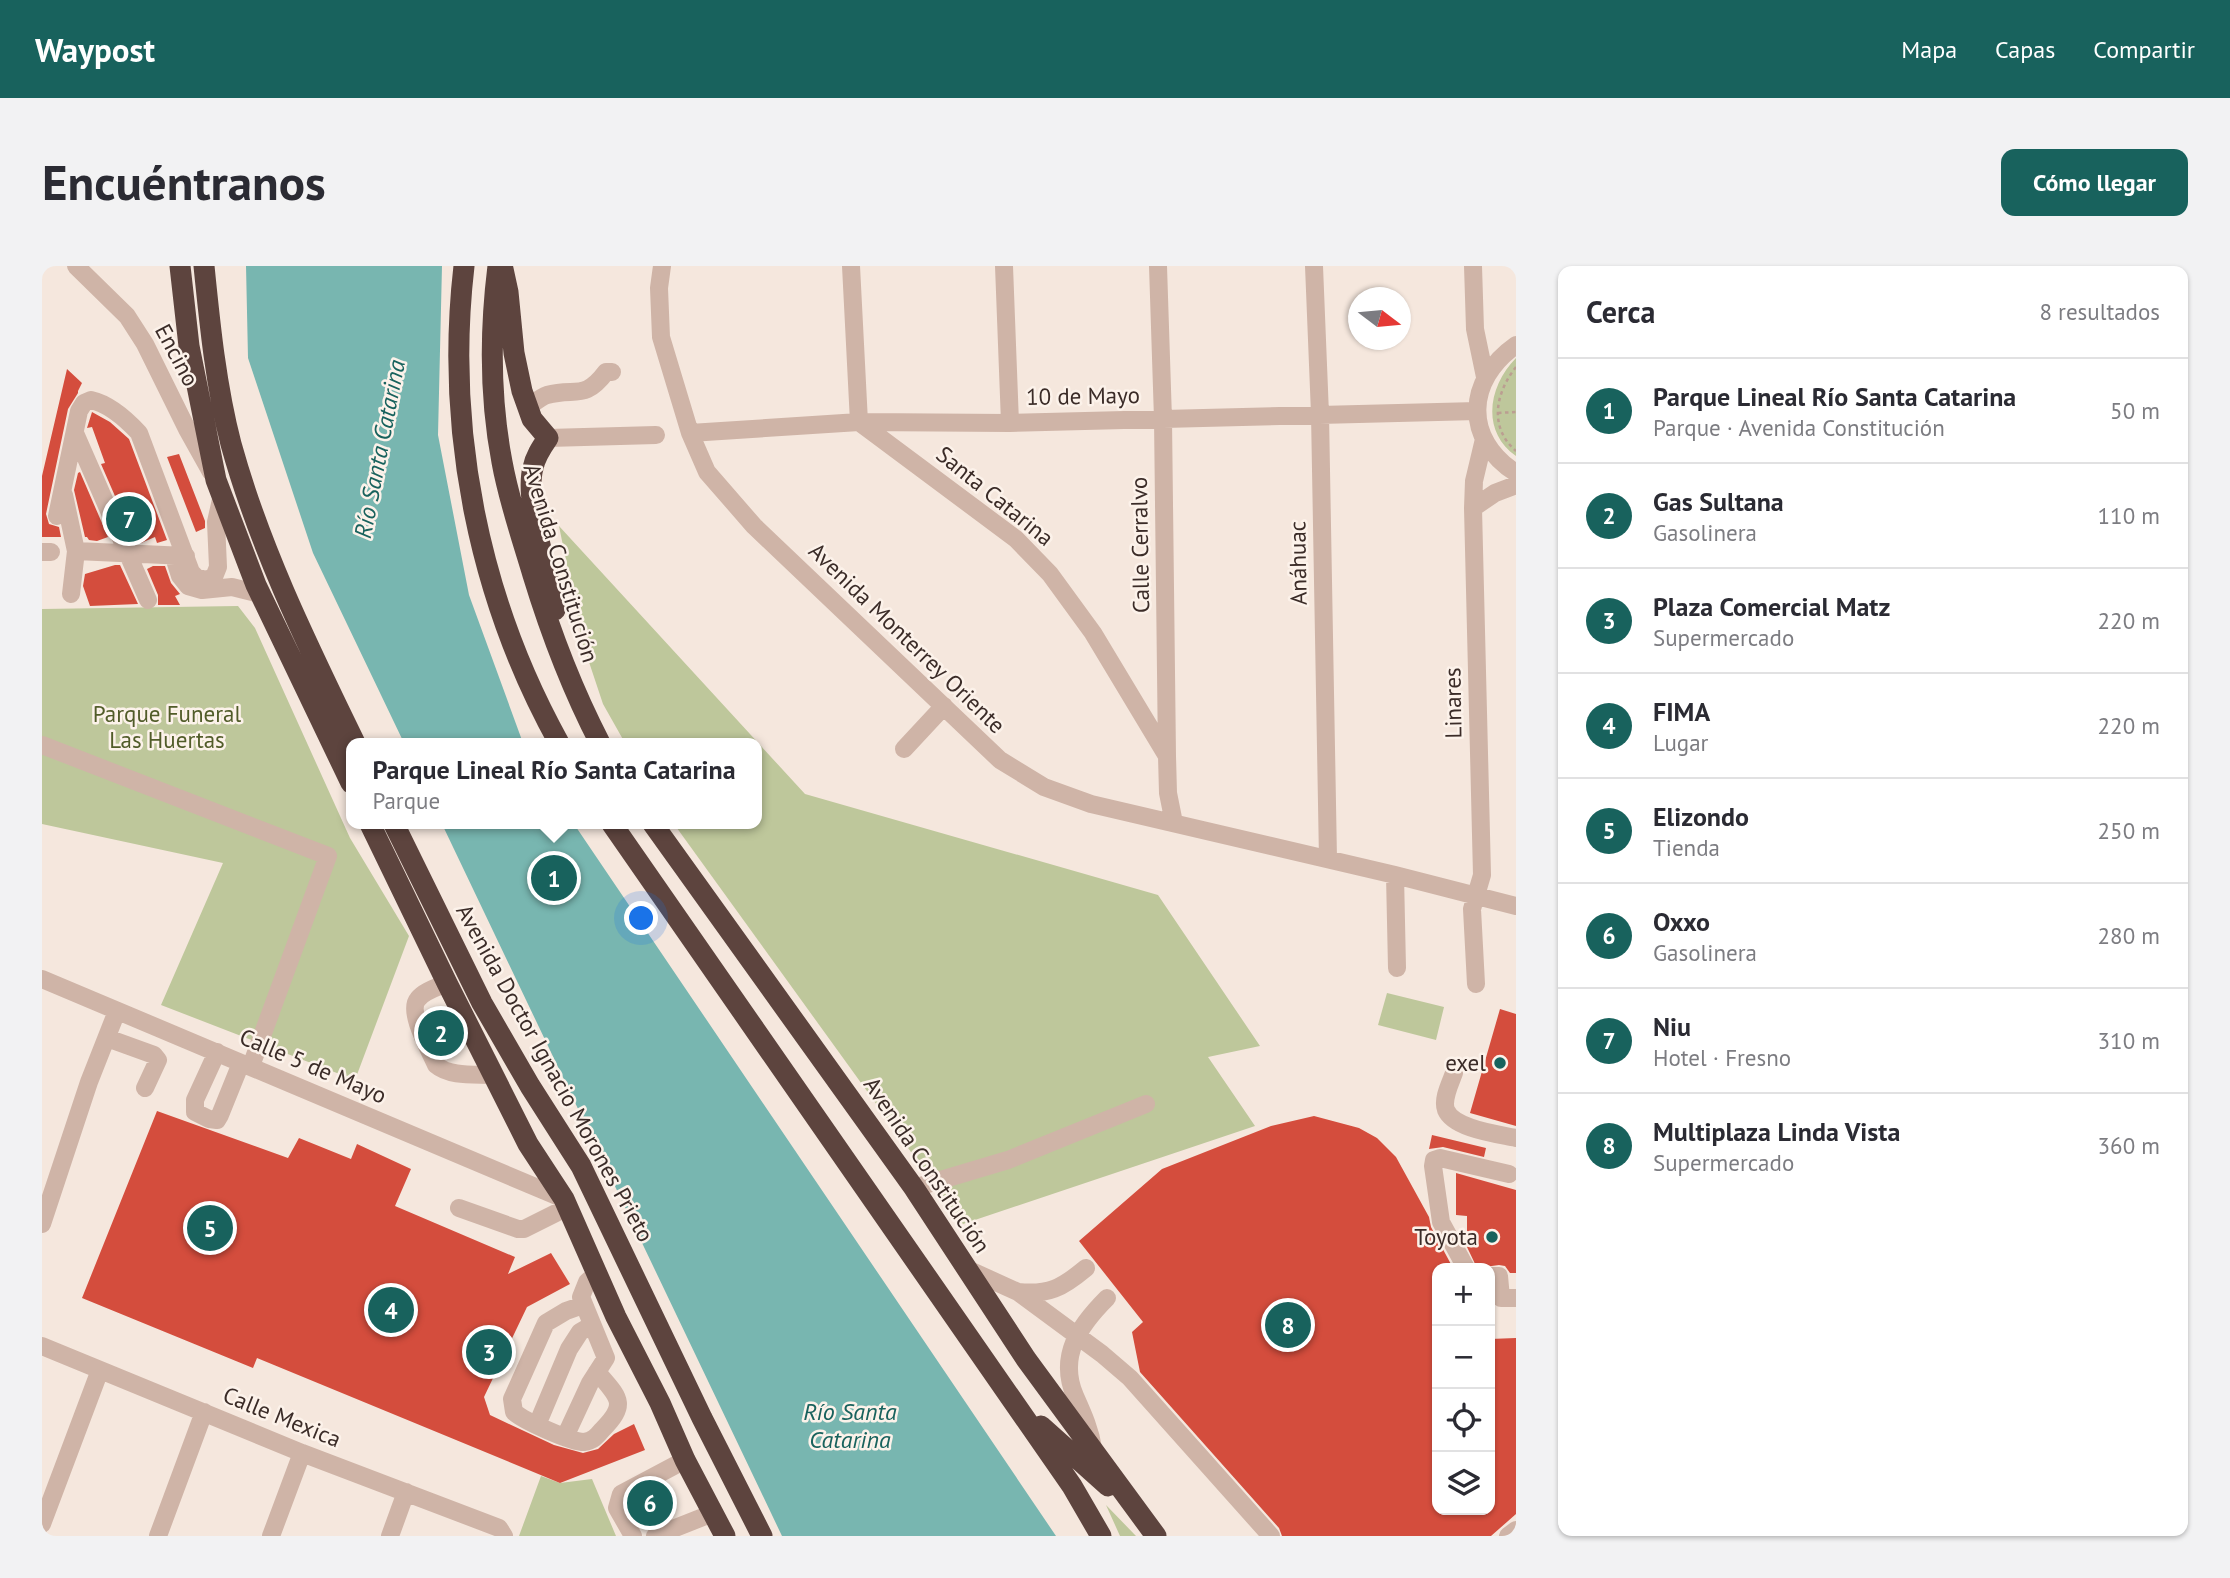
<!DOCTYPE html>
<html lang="es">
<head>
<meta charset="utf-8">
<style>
	:root { --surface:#fff; --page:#f2f2f3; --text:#2b2b33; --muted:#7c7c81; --line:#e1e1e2; --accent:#18625d }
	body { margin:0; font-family:"PT Sans",sans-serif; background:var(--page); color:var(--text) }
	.controls { position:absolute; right:21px; bottom:21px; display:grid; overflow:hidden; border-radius:14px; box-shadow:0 2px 5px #0004 }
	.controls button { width:63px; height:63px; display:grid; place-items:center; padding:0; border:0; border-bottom:2px solid var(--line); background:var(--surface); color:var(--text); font:35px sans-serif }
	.compass { position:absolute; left:1306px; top:21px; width:63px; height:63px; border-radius:50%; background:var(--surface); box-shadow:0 2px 5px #0004; rotate:106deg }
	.you { position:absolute; left:600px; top:653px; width:24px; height:24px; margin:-18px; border:5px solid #fff; border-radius:50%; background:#1a73e8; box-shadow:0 0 0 10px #1a73e833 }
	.badge { display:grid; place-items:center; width:46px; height:46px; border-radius:50%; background:var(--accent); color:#fff; font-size:23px; font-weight:700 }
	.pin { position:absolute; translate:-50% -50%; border:4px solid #fff; box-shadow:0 2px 7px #0006 }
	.popup { position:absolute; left:304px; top:472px; width:416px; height:91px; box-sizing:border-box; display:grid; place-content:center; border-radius:14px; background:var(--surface); filter:drop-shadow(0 2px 5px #0005); font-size:23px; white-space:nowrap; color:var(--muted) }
	.popup b { font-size:26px; color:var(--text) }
	.popup::after { content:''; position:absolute; left:50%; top:100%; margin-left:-14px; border:14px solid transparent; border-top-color:var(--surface) }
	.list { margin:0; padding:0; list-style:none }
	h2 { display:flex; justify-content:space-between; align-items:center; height:91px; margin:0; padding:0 28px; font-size:30px }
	h2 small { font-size:23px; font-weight:400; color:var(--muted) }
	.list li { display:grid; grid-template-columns:46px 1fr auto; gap:21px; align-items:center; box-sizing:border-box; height:105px; padding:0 28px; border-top:2px solid var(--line) }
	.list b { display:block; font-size:26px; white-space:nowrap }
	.list p { margin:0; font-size:23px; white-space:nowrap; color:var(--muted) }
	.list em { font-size:23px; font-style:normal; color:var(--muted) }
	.icon { flex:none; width:38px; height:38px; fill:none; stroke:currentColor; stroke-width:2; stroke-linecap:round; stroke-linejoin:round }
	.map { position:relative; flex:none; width:1474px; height:1270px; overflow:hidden; border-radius:14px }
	header { display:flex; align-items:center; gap:42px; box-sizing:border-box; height:98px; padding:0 35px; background:var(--accent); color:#fff }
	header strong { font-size:33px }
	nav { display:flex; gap:38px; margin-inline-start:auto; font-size:24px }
	.intro { display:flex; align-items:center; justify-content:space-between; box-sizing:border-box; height:168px; padding:0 42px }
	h1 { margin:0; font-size:49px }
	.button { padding:18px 32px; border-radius:14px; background:var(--accent); color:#fff; font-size:24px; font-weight:700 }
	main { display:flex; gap:42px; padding:0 42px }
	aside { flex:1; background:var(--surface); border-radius:14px; box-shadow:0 2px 5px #0004 }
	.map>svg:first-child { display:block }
	.green { fill:#bec79b }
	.water { fill:#78b6b0 }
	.building { fill:#d44d3d }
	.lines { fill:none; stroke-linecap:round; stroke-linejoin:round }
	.path { stroke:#bb9e91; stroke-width:2.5; stroke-dasharray:3.5 3.5; stroke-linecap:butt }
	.minor { stroke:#cfb4a7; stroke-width:18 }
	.highway { stroke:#5d443e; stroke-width:21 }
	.poi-dot { fill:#18625d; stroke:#fcf2ea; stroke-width:2.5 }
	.labels { text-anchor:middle; stroke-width:5; stroke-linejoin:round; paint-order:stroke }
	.street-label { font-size:23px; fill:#3b2c28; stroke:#fcf2ea }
	.park-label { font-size:23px; fill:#515c29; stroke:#fcf2ea }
	.poi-label { font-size:23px; fill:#3b2c28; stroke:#fcf2ea; text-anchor:end }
	.water-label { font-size:24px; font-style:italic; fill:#18625d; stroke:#fcf2ea }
</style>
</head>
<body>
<header>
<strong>Waypost</strong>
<nav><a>Mapa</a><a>Capas</a><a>Compartir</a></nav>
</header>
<div class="intro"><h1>Encuéntranos</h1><a class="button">Cómo llegar</a></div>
<main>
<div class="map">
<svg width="1474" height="1270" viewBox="0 0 1474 1270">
	<rect width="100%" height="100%" fill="#f5e7dd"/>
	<path class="green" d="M1474 92V190C1438 165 1447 119 1474 92Z
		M517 260 763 528 1116 629 1218 780 1166 791 1213 860 921 958 632 558H715V477H583L561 438 541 378Z
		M196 340 213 362 308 572 367 670 313 814 119 739 181 597 0 558V343Z
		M1345 727 1402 741 1394 774 1336 759Z
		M499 1210 518 1217 550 1213 574 1270H477Z
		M1064 1239 1094 1270H1078Z"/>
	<path class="water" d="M204 0H400L396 169 427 329 481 477H362L271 287 206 92Z
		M400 558H532L1014 1270H740Z"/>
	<path class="building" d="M25 103 40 117 36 125V127L26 143 4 248 7 258 17 261 19 271H0V210Z
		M50 146 68 156 87 173 125 274 115 277 113 271 99 277 93 276 59 198 63 197 50 161 45 162Z
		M137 188 163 255V262L154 266 125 191Z
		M38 206 66 271 55 275 47 274 45 271H43L32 224 36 207Z
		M73 299H78L96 338 48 340 41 320 43 308Z
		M111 300H123L129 317 138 328 133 330 138 339H116V329L105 303Z
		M395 742 415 787 404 792 393 771 385 746Z
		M1458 743 1474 748V860L1428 847Z
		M115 845 246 892 257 872 309 893 315 878 369 903 353 940 473 991 466 1008 509 987 528 1018 485 1041 442 1131 448 1149 512 1179 541 1187 556 1183 572 1168 592 1158 603 1184 518 1217 215 1092 211 1102 40 1032Z
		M1272 850 1317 862 1335 872 1354 891 1387 951 1389 961 1411 1002H1395V1244H1448V1073L1474 1072V1248L1449 1270H1240L1237 1262 1098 1106 1090 1066 1101 1056 1037 975 1120 903 1229 860Z
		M1390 869 1444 882 1442 891 1401 881 1387 883Z
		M1414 907 1474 924V1007H1468L1463 1000 1457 999 1435 1002 1425 981V950L1414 949Z
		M621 1219 633 1242 598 1260 588 1239 589 1236Z"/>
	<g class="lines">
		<path class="path" d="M1474 101C1454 126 1446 161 1474 185
			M1456 147 1474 146"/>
		<path class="minor" d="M34 0 85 50 103 78 145 163 169 206
			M620 0 617 22 619 71 648 167 665 206 712 260 958 494 1002 521 1049 538 1353 609 1474 640
			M809 0 817 156 974 273 1008 308 1051 367 1125 490
			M962 0 968 157
			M1116 0 1121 153 1125 490 1126 527 1132 557
			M1272 0 1278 148 1286 593
			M1431 0 1433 63 1443 111
			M1474 79C1424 114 1421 173 1474 207
			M486 141C492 137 499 131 505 129 534 121 542 135 564 106H570
			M33 167 106 334
			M648 167 817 156 968 157 1435 145
			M506 172 614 169
			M22 229 34 285 144 290
			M1431 242 1453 227 1474 219
			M15 250 37 145 42 137 49 134C67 138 84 153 97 167L149 306 154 311 164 314 172 311 176 301 174 256 180 229
			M0 286H9
			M132 291 138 310 146 320 160 324 190 321 218 328
			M29 328 34 285
			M0 479 286 590 209 800
			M862 483 902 440
			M1353 609 1355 702
			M0 713 522 933
			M405 717C396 721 382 725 376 733 365 745 388 785 394 799 408 811 433 808 451 809
			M1434 718 1430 643 1440 609 1431 242 1432 215 1442 173
			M65 772 112 789 116 794 103 822
			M175 786 153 834V846L167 853 175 854 178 849 199 797
			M1412 807C1408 818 1400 833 1404 844 1412 863 1456 868 1474 872
			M872 922 966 894 1104 838
			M417 942 476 963H482L526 941
			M0 958 47 816 75 745
			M1424 1002 1399 956 1391 900 1392 894 1398 892 1467 908
			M925 1003 976 1026 1060 1088 1088 1112 1229 1270
			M1448 1010H1457L1459 1032H1474
			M976 1026C1007 1029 1020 1022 1044 1002
			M541 1039 524 1045 504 1057 470 1133 472 1146C482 1155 529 1176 542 1176 551 1175 555 1170 560 1164 587 1137 576 1131 555 1106
			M0 1080 260 1187 457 1262 462 1270
			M495 1159 527 1083 538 1066 550 1059
			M523 1171 548 1117 564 1092 539 1031 545 1016 554 1008
			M1051 1182C1048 1163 1041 1148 1033 1130 1016 1090 1037 1060 1065 1032
			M0 1258 58 1104
			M116 1270 162 1146
			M229 1270 260 1187
			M348 1270 364 1226
			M591 1270 575 1242 579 1228 643 1194
			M613 1270 671 1247
			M1466 1270 1474 1264"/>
		<path class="highway" d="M138 0 147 80 174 214 214 319 309 517
			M162 0C168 60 174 120 189 178 218 283 266 380 313 477
			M422 0C403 164 437 333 517 477
			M456 0C448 64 448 133 460 196 467 235 480 272 491 309 509 368 530 423 558 477
			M461 3 466 26 472 87 480 125 490 153 506 172C499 182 493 191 491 202 482 234 507 308 513 344
			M328 558 405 717 486 878 522 933 574 1051 618 1137 643 1194 683 1270
			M352 558 440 737 488 820 539 900 660 1152 720 1270
			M570 558 1030 1220 1059 1270
			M611 558 872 922 984 1093 1114 1270
			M999 1160 1066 1220"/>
	</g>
	<g class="poi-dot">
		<circle cx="1458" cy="797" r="7"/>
		<circle cx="1450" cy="971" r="7"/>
	</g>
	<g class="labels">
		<g class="street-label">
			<text transform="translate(135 89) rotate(62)" y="8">Encino</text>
			<text transform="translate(1041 130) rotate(-1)" y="8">10 de Mayo</text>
			<text transform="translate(953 230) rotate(39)" y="8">Santa Catarina</text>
			<text transform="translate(1098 279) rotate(-91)" y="8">Calle Cerralvo</text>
			<text transform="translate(519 297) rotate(73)" y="8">Avenida Constitución</text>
			<text transform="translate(1256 297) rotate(-91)" y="8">Anáhuac</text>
			<text transform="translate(865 372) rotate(44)" y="8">Avenida Monterrey Oriente</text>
			<text transform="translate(1411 437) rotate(-91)" y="8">Linares</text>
			<text transform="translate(271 800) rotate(23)" y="8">Calle 5 de Mayo</text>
			<text transform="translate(513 807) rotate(61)" y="8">Avenida Doctor Ignacio Morones Prieto</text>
			<text transform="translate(885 899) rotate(56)" y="8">Avenida Constitución</text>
			<text transform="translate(240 1151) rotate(22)" y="8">Calle Mexica</text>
		</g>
		<g class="park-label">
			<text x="125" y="456">Parque Funeral<tspan x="125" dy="26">Las Huertas</tspan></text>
		</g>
		<g class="poi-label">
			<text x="1444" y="805">exel</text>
			<text x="1436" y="979">Toyota</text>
		</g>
		<g class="water-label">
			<text transform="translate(338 183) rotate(-79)" y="8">Río Santa Catarina</text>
			<text x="808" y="1154">Río Santa<tspan x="808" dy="28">Catarina</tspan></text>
		</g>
	</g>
</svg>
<div class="controls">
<button>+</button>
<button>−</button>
<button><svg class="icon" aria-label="locate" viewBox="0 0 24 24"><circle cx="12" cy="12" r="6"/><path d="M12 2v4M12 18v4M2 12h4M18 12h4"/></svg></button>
<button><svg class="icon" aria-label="layers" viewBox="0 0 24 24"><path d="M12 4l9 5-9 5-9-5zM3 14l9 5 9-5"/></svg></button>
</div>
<svg class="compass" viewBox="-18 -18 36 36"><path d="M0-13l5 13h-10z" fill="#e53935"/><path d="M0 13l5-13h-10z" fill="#7c7c81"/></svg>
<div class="you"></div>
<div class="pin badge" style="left:512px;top:612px">1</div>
<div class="popup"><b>Parque Lineal Río Santa Catarina</b>Parque</div>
<div class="pin badge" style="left:399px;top:767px">2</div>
<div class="pin badge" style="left:447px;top:1086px">3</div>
<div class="pin badge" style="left:349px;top:1044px">4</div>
<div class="pin badge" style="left:168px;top:962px">5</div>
<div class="pin badge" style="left:608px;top:1237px">6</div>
<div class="pin badge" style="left:87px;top:253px">7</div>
<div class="pin badge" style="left:1246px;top:1059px">8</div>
</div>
<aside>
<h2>Cerca<small>8 resultados</small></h2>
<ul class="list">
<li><span class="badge">1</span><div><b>Parque Lineal Río Santa Catarina</b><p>Parque · Avenida Constitución</p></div><em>50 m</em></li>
<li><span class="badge">2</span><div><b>Gas Sultana</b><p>Gasolinera</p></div><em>110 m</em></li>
<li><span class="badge">3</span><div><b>Plaza Comercial Matz</b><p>Supermercado</p></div><em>220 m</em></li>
<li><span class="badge">4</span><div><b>FIMA</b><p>Lugar</p></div><em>220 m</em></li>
<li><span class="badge">5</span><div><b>Elizondo</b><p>Tienda</p></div><em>250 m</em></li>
<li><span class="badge">6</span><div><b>Oxxo</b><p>Gasolinera</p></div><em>280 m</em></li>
<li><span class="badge">7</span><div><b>Niu</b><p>Hotel · Fresno</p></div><em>310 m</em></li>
<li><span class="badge">8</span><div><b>Multiplaza Linda Vista</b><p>Supermercado</p></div><em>360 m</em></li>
</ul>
</aside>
</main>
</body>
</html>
